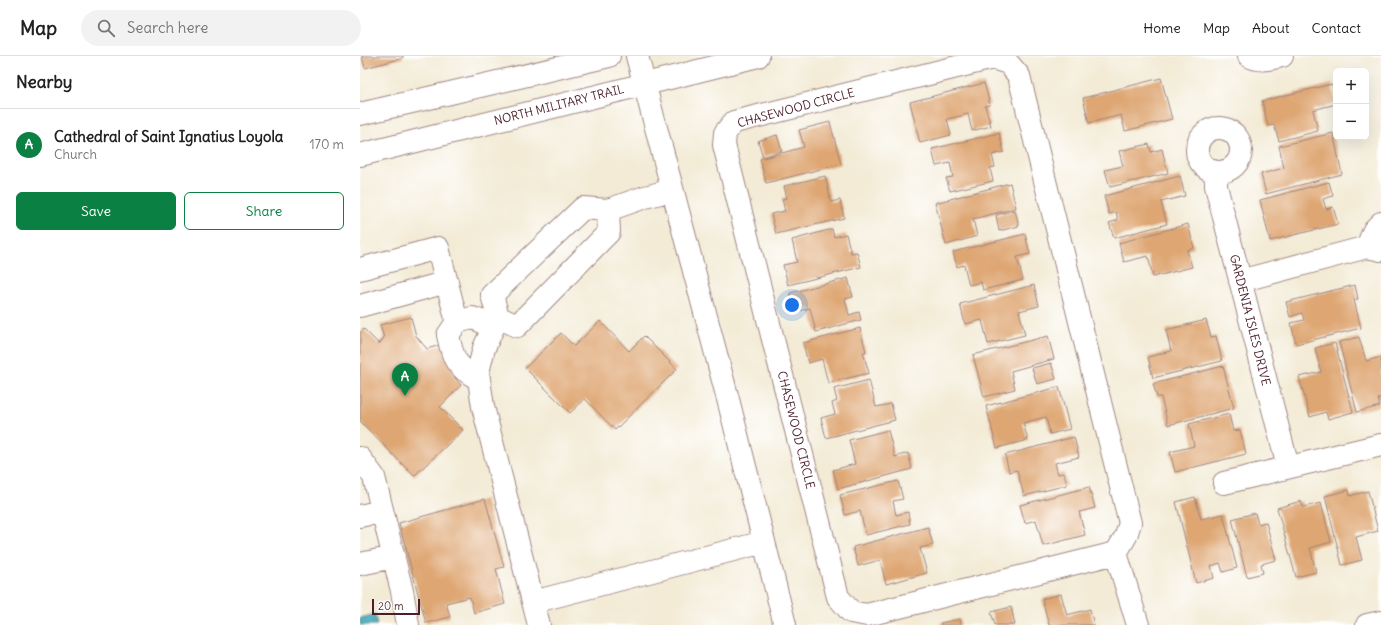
<!DOCTYPE html>
<html lang="en">
<head>
<meta charset="utf-8">
<style>
	:root { --surface:#fff; --page:#f2f2f2; --text:#222; --muted:#767676; --line:#e0e0e0; --accent:#0b8043 }
	body { margin:0; font-family:Delius,sans-serif; background:var(--page); color:var(--text) }
	.controls { position:absolute; right:12px; top:12px; display:grid; overflow:hidden; border-radius:6px; box-shadow:0 4px 16px #0002 }
	.controls button { width:36px; height:36px; display:grid; place-items:center; padding:0; border:0; border-bottom:1px solid var(--line); background:var(--surface); color:var(--text); font:20px sans-serif }
	.scale { position:absolute; left:12px; bottom:10px; width:48px; box-sizing:border-box; padding-left:4px; border:2px solid #4a1f2b; border-top:0; font-size:11px; line-height:14px; white-space:nowrap; color:#4a1f2b; -webkit-text-stroke:3px #fff; paint-order:stroke }
	.you { position:absolute; left:432px; top:249px; width:14px; height:14px; margin:-10px; border:3px solid #fff; border-radius:50%; background:#1a73e8; box-shadow:0 0 0 6px #1a73e833 }
	.badge { display:grid; place-items:center; width:26px; height:26px; border-radius:50%; background:var(--accent); color:#fff; font-size:13px; font-weight:700 }
	.pin { position:absolute; translate:-50% -33px; filter:drop-shadow(0 1px 2px #0008) }
	.pin::after { content:''; position:absolute; top:21px; width:14px; height:12px; background:inherit; clip-path:polygon(0 0,100% 0,50% 100%) }
	.list { margin:0; padding:0; list-style:none }
	h2 { display:flex; justify-content:space-between; align-items:center; height:52px; margin:0; padding:0 16px; font-size:17px }
	h2 small { font-size:13px; font-weight:400; color:var(--muted) }
	.list li { display:grid; grid-template-columns:26px 1fr auto; gap:12px; align-items:center; box-sizing:border-box; height:72px; padding:0 16px; border-top:1px solid var(--line) }
	.list b { display:block; font-size:15px; white-space:nowrap }
	.list p { margin:0; font-size:13px; white-space:nowrap; color:var(--muted) }
	.list em { font-size:13px; font-style:normal; color:var(--muted) }
	.actions { display:flex; gap:8px; padding:12px 16px }
	.actions a { flex:1; padding:9px 0; border:1px solid var(--accent); border-radius:6px; text-align:center; font-size:14px; color:var(--accent) }
	.actions .main { background:var(--accent); color:#fff }
	.icon { flex:none; width:22px; height:22px; fill:none; stroke:currentColor; stroke-width:2; stroke-linecap:round; stroke-linejoin:round }
	.map { position:relative; flex:none; width:1021px; height:569px; overflow:hidden }
	header { display:flex; align-items:center; gap:24px; box-sizing:border-box; height:56px; padding:0 20px; background:var(--surface); border-bottom:1px solid var(--line) }
	header strong { font-size:19px }
	nav { display:flex; gap:22px; margin-inline-start:auto; font-size:14px }
	.search { width:280px; height:36px; background:var(--page); display:flex; align-items:center; gap:10px; box-sizing:border-box; padding:0 14px; border-radius:22px; color:var(--muted); font-size:15px }
	main { display:flex }
	aside { flex:1; background:var(--surface) }
	.map>svg:first-child { display:block }
	.water { fill:#3aaab8; stroke:#426472 }
	.building { fill:#dea672 }
	.lines { fill:none; stroke-linecap:round; stroke-linejoin:round }
	.minor-casing { stroke:#9e8580; stroke-width:24 }
	.major-casing { stroke:#9e8580; stroke-width:24 }
	.minor { stroke:#fff; stroke-width:22 }
	.major { stroke:#fff; stroke-width:22 }
	.labels { text-anchor:middle; stroke-width:3.5; stroke-linejoin:round; paint-order:stroke }
	.street-label { font-size:12px; fill:#4a1f2b; stroke:#fff }
</style>
</head>
<body>
<header>
<strong>Map</strong>
<div class="search"><svg class="icon" aria-label="search" viewBox="0 0 24 24"><circle cx="10" cy="10" r="6"/><path d="M15 15l6 6"/></svg>Search here</div>
<nav><a>Home</a><a>Map</a><a>About</a><a>Contact</a></nav>
</header>
<main>
<aside>
<h2>Nearby<small></small></h2>
<ul class="list">
<li><span class="badge">A</span><div><b>Cathedral of Saint Ignatius Loyola</b><p>Church</p></div><em>170 m</em></li>
</ul>
<div class="actions"><a class="main">Save</a><a>Share</a></div>
</aside>
<div class="map">
<svg width="1021" height="569" viewBox="0 0 1021 569">
	<rect width="100%" height="100%" fill="#fff"/>
	<filter id="ink" filterUnits="userSpaceOnUse"><feTurbulence type="fractalNoise" baseFrequency=".025" numOctaves="2"/><feDisplacementMap in="SourceGraphic" scale="8" xChannelSelector="R" yChannelSelector="G"/><feConvolveMatrix kernelMatrix="1 2 1 2 8 2 1 2 1" color-interpolation-filters="sRGB"/></filter>
	<filter id="wash" filterUnits="userSpaceOnUse"><feTurbulence type="fractalNoise" baseFrequency=".012" numOctaves="4" result="noise"/><feDisplacementMap in="SourceGraphic" scale="16" xChannelSelector="R" yChannelSelector="G"/><feGaussianBlur stdDeviation="0.9" result="paint"/><feColorMatrix in="noise" values="0 0 0 0 0 0 0 0 0 0 0 0 0 0 0 0 0 1.4 0 .05"/><feComposite in="paint" operator="in"/></filter>
	<g filter="url(#wash)">
		<rect width="100%" height="100%" fill="#f3ebd6"/>
		<path class="water" d="M15 558 17 569H0V562Z"/>
		<g id="blocks">
			<path class="building" d="M2 0H43V2L5 12Z
				M801 22 812 63 765 75 761 59 729 67 723 42Z
				M624 27 630 49 625 50 631 70 612 75 608 58 587 63 591 79 560 87 550 46Z
				M972 28 976 48 953 54 958 75 919 85 914 69 908 70 902 45Z
				M470 66 481 108 406 127 400 103 444 91 439 74Z
				M639 77 644 96 632 99 635 111 630 112 633 125 590 135 586 122 593 121 590 107 576 110 572 93Z
				M973 77 982 118 906 138 901 118 924 112 919 90Z
				M417 79 422 95 403 101 398 85Z
				M789 88 791 96 802 93 808 117 750 131 745 114 763 110 759 95Z
				M465 120 471 146 480 144 484 162 416 178 411 158 425 155 422 143 427 142 424 130Z
				M820 120 825 140 801 146 807 168 754 182 749 167 758 164 756 156 749 158 744 140Z
				M969 126 973 140 963 143 966 153 973 151 978 168 910 185 900 144Z
				M650 127 656 152 613 163 617 180 586 189 575 147Z
				M655 154 659 170 639 175 636 159Z
				M828 168 834 192 827 194 832 211 793 221 788 200 764 206 759 187Z
				M472 173 474 181 486 178 491 197 497 196 501 211 428 229 423 209 437 206 432 184Z
				M665 178 670 198 657 201 663 224 623 234 621 226 609 229 604 209 597 211 593 196Z
				M488 222 493 241 485 243 489 259 499 256 501 264 456 276 450 252 435 256 430 237Z
				M674 229 679 250 659 255 665 279 628 288 622 264 605 268 600 248Z
				M995 229 998 243 994 244 1001 272 936 288 931 267 944 264 942 257 930 261 926 246Z
				M51 261 56 280 67 293 87 287 95 322 101 329 80 351 103 374 54 420 0 365V277L4 273 19 288 24 282 20 269Z
				M846 264 851 281 856 280 862 305 793 322 788 301 811 295 806 274Z
				M240 265 269 295 284 280 317 313 255 374 225 343 210 357 165 312 201 277 214 290Z
				M500 272 506 296H503L509 317 468 327 462 303 448 307 443 287Z
				M688 280 694 303 651 315 655 333 624 341 613 299Z
				M999 281 1006 305 1021 301V342L1018 343 1020 350 997 356 979 286Z
				M975 287 993 356 968 363 966 356 950 361 939 321 961 316 955 292Z
				M691 307 696 323 677 328 672 312Z
				M863 310 874 352 808 369 801 341H797L793 328Z
				M509 324 516 351 531 348 535 364 466 382 461 362 475 358 472 347 477 345 474 333Z
				M699 331 710 373 690 378 686 361 663 367 668 384 637 392 626 350Z
				M869 358 873 375 880 374 886 398 815 416 810 396 834 390 829 368Z
				M528 374 535 401 548 397 552 413 478 433 473 414 495 408 489 384Z
				M714 381 719 401 695 407 698 418 704 417 707 429 664 440 657 414 649 416 645 399Z
				M538 425 543 443 533 445 536 459 548 456 550 468 506 479 500 455 485 459 480 439Z
				M729 431 735 452 719 456 725 479 683 490 676 464 665 467 660 449Z
				M989 434 990 440 1008 435 1018 475 996 481 1002 504 982 509 965 440Z
				M835 441 841 463 863 458 877 512 863 516 860 507 851 510 854 522 836 527 816 446Z
				M125 443 144 511 136 513 145 548 114 557 110 541 86 547 90 561 66 567 39 467Z
				M941 445 943 451 961 447 971 486 950 492 956 516 936 521 917 452Z
				M895 457 898 468 906 466 916 504 901 508 903 517 887 521 872 463Z
				M568 471 573 489 560 492 567 517 526 528 520 504 498 510 493 491Z
				M701 538 707 559 730 553 734 569H689L682 543Z
				M651 551 655 569H635L631 556Z
				M600 563 601 569H581L580 567Z"/>
		</g>
	</g>
	<g filter="url(#ink)">
		<use href="#blocks" fill-opacity="0" stroke="#9e8580" stroke-width="1"/>
		<g class="lines">
			<g class="minor-casing">
				<path id="minor" d="M277 0 369 347 425 569
					M889 0C900 6 911 3 922 0
					M633 2 648 7 659 20 770 467 766 480 756 497 507 559 491 556 478 541 364 89 365 77 374 66Z
					M837 94a22 22 0 1 1 44 0a22 22 0 1 1-44 0Z
					M856 116V130L928 411
					M1007 191 1014 174 1021 167
					M0 213 78 192 97 266
					M880 225 1007 191 1021 194
					M0 250 87 226
					M138 261 132 239 223 152 248 154
					M119 323C96 311 93 304 88 279L97 266 112 262 121 265 132 273
					M0 402 14 421 42 535 48 569
					M864 427 1021 389
					M0 460 22 455
					M756 497 778 569
					M0 508 34 501
					M173 546 404 486
					M179 569 123 351 118 316 124 292 138 261 157 270 249 176 248 154 285 141 312 134
					M1007 569 1021 566"/>
			</g>
			<g class="major-casing">
				<path id="major" d="M0 58 249 0
					M0 99 398 0"/>
			</g>
			<use href="#minor" class="minor"/>
			<use href="#major" class="major"/>
		</g>
	</g>
	<g class="labels">
		<g class="street-label">
			<text transform="translate(199 49) rotate(-14)" y="4">NORTH MILITARY TRAIL</text>
			<text transform="translate(436 52) rotate(-15)" y="4">CHASEWOOD CIRCLE</text>
			<text transform="translate(890 264) rotate(76)" y="4">GARDENIA ISLES DRIVE</text>
			<text transform="translate(436 374) rotate(76)" y="4">CHASEWOOD CIRCLE</text>
		</g>
	</g>
</svg>
<div class="controls">
<button>+</button>
<button>−</button>
</div>
<div class="scale">20 m</div>
<div class="you"></div>
<div class="pin badge" style="left:45px;top:340px">A</div>
</div>
</main>
</body>
</html>
